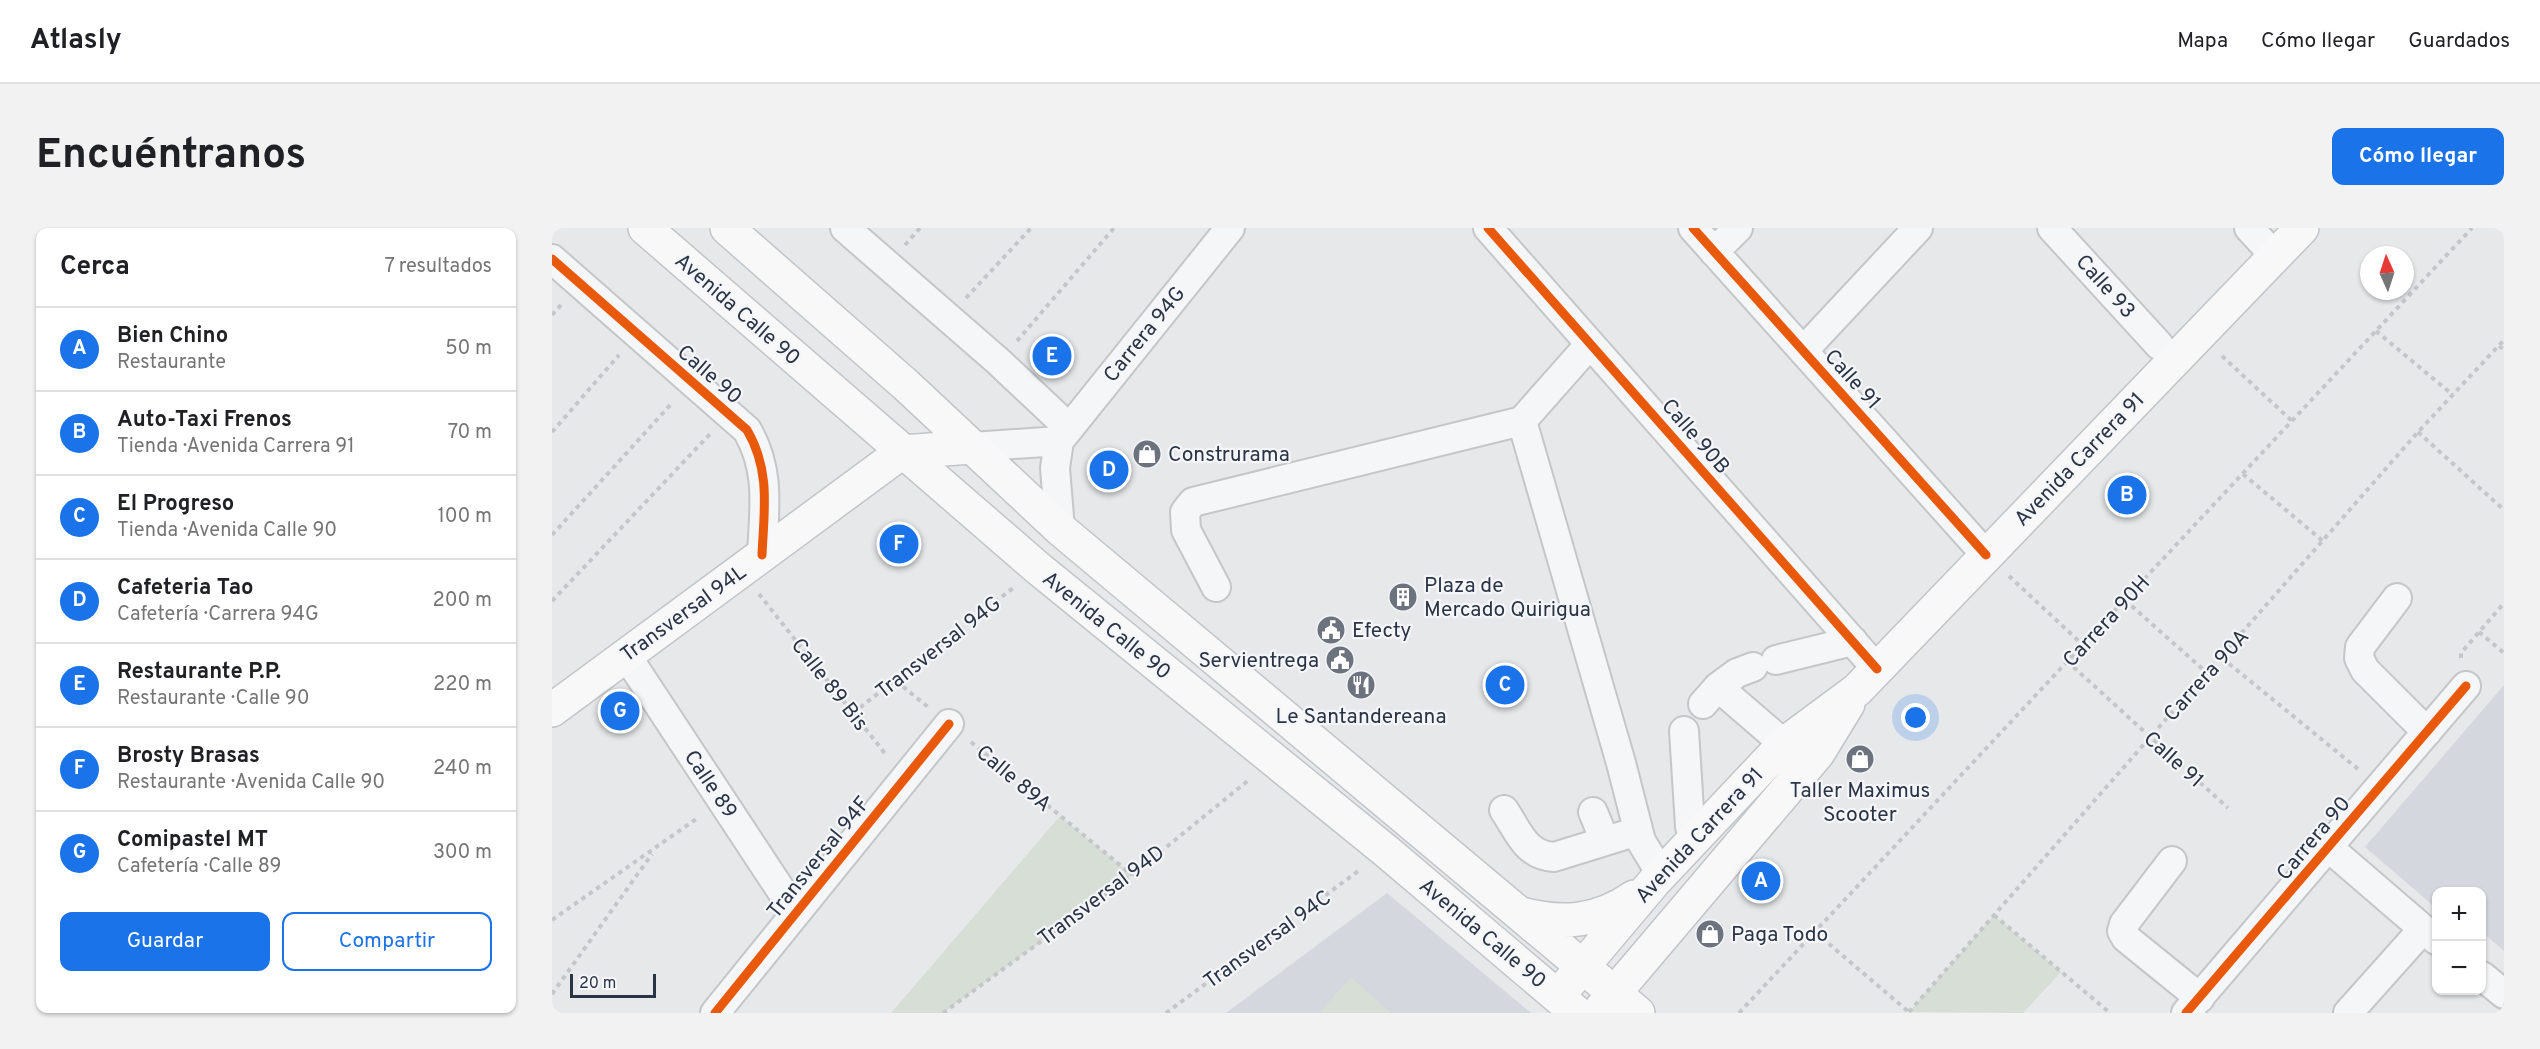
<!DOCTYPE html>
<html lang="es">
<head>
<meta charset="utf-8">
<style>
	:root { --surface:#fff; --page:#f2f2f2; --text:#202124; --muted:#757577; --line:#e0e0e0; --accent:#1a73e8 }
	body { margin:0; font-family:Overpass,sans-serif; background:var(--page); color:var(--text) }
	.controls { position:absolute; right:18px; bottom:18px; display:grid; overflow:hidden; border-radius:12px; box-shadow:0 2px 4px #0004 }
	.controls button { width:54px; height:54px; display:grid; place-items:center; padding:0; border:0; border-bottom:2px solid var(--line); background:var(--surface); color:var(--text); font:30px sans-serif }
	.compass { position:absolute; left:1808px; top:18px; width:54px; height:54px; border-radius:50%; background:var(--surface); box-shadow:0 2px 4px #0004; rotate:357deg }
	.scale { position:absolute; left:18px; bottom:15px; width:86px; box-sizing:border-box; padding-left:6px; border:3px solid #2b3445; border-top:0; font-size:16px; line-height:21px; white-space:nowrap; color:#2b3445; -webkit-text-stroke:4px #f4f6f9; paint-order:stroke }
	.you { position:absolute; left:1364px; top:490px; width:21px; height:21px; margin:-15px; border:4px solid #fff; border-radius:50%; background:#1a73e8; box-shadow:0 0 0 9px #1a73e833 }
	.badge { display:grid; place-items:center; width:39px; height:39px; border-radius:50%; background:var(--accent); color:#fff; font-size:20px; font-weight:700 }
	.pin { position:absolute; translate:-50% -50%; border:3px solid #fff; box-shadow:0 2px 6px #0006 }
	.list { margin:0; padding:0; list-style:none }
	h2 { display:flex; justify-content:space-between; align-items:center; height:78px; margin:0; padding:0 24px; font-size:26px }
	h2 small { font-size:20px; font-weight:400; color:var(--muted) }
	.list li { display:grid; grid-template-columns:39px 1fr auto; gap:18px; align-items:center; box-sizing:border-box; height:84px; padding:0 24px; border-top:2px solid var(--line) }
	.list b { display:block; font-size:22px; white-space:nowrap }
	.list p { margin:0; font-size:20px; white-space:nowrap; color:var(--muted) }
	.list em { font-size:20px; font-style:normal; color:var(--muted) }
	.actions { display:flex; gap:12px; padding:18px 24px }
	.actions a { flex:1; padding:14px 0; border:2px solid var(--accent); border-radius:12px; text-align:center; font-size:21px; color:var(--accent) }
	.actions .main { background:var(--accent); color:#fff }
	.map { position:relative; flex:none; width:1952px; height:785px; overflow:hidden; border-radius:12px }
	header { display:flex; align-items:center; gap:36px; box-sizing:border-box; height:84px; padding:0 30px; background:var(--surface); border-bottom:2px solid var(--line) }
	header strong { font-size:28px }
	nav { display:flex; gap:33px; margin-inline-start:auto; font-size:21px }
	.intro { display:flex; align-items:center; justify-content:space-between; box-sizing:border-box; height:144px; padding:0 36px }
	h1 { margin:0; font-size:42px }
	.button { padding:15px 27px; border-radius:12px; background:var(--accent); color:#fff; font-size:21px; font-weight:700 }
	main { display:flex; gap:36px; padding:0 36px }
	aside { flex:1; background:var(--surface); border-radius:12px; box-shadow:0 2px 4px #0004 }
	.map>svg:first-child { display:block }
	.built { fill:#d4d7dd }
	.green { fill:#d6ded6 }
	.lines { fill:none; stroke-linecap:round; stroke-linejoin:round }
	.minor-casing { stroke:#c4c6c8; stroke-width:32 }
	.major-casing { stroke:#c2c5c8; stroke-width:36 }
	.path { stroke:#c5c6ca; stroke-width:4; stroke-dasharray:4.5 4.5; stroke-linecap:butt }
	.minor { stroke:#f5f6f7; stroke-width:28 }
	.major { stroke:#f8f8f8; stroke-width:33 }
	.cycleway-casing { stroke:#f4f6f9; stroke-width:13 }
	.cycleway { stroke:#e8590c; stroke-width:9 }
	.labels { text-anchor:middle; stroke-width:4.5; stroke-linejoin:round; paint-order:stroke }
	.street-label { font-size:21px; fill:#2b3445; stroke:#f4f6f9 }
	.poi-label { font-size:21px; fill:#2b3445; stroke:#f4f6f9; text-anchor:start }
</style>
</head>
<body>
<header>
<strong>Atlasly</strong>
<nav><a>Mapa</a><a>Cómo llegar</a><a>Guardados</a></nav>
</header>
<div class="intro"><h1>Encuéntranos</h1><a class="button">Cómo llegar</a></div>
<main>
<aside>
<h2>Cerca<small>7 resultados</small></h2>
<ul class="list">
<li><span class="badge">A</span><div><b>Bien Chino</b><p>Restaurante</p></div><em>50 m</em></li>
<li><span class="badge">B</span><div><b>Auto-Taxi Frenos</b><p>Tienda · Avenida Carrera 91</p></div><em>70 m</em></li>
<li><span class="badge">C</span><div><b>El Progreso</b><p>Tienda · Avenida Calle 90</p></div><em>100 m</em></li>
<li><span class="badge">D</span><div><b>Cafeteria Tao</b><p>Cafetería · Carrera 94G</p></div><em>200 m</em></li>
<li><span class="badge">E</span><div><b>Restaurante P.P.</b><p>Restaurante · Calle 90</p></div><em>220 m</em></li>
<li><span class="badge">F</span><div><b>Brosty Brasas</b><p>Restaurante · Avenida Calle 90</p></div><em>240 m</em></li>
<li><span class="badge">G</span><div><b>Comipastel MT</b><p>Cafetería · Calle 89</p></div><em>300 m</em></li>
</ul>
<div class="actions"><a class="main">Guardar</a><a>Compartir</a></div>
</aside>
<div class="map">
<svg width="1952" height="785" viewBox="0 0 1952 785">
	<rect width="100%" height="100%" fill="#e6e8ea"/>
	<path class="built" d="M1952 457V723L1930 704V664H1884V680L1813 619Z
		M835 665 979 785H674Z"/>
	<path class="green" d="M508 588 580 647 391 785H339Z
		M1442 687 1509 744 1471 785 1357 784Z
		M799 749 839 785H767Z"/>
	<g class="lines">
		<g class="minor-casing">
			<path id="minor" d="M293 0 447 134 516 199
				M936 0 1325 441
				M1141 0 1434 327
				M1500 0 1607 117
				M1697 0 1723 28
				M1162 24 1186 0
				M0 31 195 202C219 243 212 282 210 327
				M1251 123 1366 0
				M970 193 1069 535 1089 613 1109 646
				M970 193 1038 116
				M420 219 507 213
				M508 301 503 240 507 213 678 0
				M664 359 634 302 633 284 641 274 970 193
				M1845 370 1808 419 1807 430 1813 442 1875 504
				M74 427 244 685
				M1224 432 1301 413
				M1166 459 1185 445 1201 439
				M1151 476 1166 459 1232 516
				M1132 503 1138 598 1141 613
				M952 582C967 604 973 627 1002 629L1086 603
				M1041 584 1053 613
				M1776 619 1884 712
				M1620 633 1572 696 1570 703 1574 710 1648 770
				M1930 748 1952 766
				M163 785 397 496
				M1634 785 1914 458
				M1796 785 1871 701"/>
		</g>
		<g class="major-casing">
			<path id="major" d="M93 0 487 341 834 623 1025 785
				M175 0 354 157 508 301 1086 785
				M350 224 420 219
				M0 482 350 224
				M969 686C1010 697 1046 694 1082 669
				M1016 756 1102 654 1232 516 1305 462 1750 0
				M1049 781 1266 525 1296 476"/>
		</g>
		<path class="path" d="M353 17 368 0
			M414 70 479 0
			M0 87 9 77
			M1824 103 1901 167
			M465 113 562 0
			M1947 118 1952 122
			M1670 128 1740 193
			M0 204 67 127
			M1866 204 1952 282
			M1691 246 1772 314
			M0 307 121 174
			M1457 348 1531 417
			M207 366 335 528
			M1573 372 1655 445
			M0 373 158 206
			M1927 404 1952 425
			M1670 430 1806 541
			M1909 430V425L1952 375
			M1515 433 1676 580
			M344 453 376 479
			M301 485 461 360
			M419 514 580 647
			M1442 687 1558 785
			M0 692 147 589
			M1263 704 1358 785
			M0 766 100 626
			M1357 784 1866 204 1952 112
			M391 785 580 647 698 551
			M614 785 809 641
			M1187 785 1920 0"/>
		<use href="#minor" class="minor"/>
		<use href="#major" class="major"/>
		<g class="cycleway-casing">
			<path id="cycleway" d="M936 0 1325 441
				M1141 0 1434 327
				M0 31 195 202C219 243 212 282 210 327
				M163 785 397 496
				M1634 785 1914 458"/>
		</g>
		<use href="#cycleway" class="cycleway"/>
	</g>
	<defs>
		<g id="shop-disc" transform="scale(1.5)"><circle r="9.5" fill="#6c737f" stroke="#f4f6f9"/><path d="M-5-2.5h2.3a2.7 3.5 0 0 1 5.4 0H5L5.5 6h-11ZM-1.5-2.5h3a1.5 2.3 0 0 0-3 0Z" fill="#fff"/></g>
		<g id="building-disc" transform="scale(1.5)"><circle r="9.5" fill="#6c737f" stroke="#f4f6f9"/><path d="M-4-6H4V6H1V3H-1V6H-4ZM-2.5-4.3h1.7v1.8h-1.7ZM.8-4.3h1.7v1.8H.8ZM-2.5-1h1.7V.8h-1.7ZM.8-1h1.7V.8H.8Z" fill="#fff"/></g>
		<g id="civic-disc" transform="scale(1.5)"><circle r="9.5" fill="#6c737f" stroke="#f4f6f9"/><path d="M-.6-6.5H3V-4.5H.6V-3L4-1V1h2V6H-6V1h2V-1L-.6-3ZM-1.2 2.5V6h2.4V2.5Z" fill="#fff"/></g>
		<g id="restaurant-disc" transform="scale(1.5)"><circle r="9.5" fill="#6c737f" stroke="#f4f6f9"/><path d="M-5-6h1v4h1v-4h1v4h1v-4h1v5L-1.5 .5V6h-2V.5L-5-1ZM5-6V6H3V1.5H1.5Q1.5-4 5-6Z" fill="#fff"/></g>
	</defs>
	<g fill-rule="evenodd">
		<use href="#shop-disc" x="595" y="226"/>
		<use href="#building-disc" x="851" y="369"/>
		<use href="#civic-disc" x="779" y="402"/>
		<use href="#civic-disc" x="788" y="432"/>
		<use href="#restaurant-disc" x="809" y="457"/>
		<use href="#shop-disc" x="1308" y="531"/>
		<use href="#shop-disc" x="1158" y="706"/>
	</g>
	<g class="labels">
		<g class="street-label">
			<text transform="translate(1554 58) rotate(48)" y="7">Calle 93</text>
			<text transform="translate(186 81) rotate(41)" y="7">Avenida Calle 90</text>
			<text transform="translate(592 106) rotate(-51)" y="7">Carrera 94G</text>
			<text transform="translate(158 146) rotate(41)" y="7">Calle 90</text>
			<text transform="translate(1301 151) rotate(48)" y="7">Calle 91</text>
			<text transform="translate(1144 208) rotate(49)" y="7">Calle 90B</text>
			<text transform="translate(1527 231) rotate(-46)" y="7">Avenida Carrera 91</text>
			<text transform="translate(131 385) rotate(-36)" y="7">Transversal 94L</text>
			<text transform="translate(1554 393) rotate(-47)" y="7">Carrera 90H</text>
			<text transform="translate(555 397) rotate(39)" y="7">Avenida Calle 90</text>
			<text transform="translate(386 419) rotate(-38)" y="7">Transversal 94G</text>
			<text transform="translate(1654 447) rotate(-48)" y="7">Carrera 90A</text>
			<text transform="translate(278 456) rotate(52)" y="7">Calle 89 Bis</text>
			<text transform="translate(1622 531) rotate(42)" y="7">Calle 91</text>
			<text transform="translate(462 550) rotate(40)" y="7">Calle 89A</text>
			<text transform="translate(159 556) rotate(56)" y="7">Calle 89</text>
			<text transform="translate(1147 607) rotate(-47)" y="7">Avenida Carrera 91</text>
			<text transform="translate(1761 610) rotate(-50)" y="7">Carrera 90</text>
			<text transform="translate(266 629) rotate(-51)" y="7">Transversal 94F</text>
			<text transform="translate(549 667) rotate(-37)" y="7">Transversal 94D</text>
			<text transform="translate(931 705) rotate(40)" y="7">Avenida Calle 90</text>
			<text transform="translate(715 711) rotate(-36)" y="7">Transversal 94C</text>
		</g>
		<g class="poi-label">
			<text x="616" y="233">Construrama</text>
			<text x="872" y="364">Plaza de<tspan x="872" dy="24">Mercado Quirigua</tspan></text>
			<text x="800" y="409">Efecty</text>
			<text x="767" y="439" text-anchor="end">Servientrega</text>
			<text x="809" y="495" text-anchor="middle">Le Santandereana</text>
			<text x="1308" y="569" text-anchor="middle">Taller Maximus<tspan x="1308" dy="24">Scooter</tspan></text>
			<text x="1179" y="713">Paga Todo</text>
		</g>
	</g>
</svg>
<div class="controls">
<button>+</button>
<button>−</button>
</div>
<svg class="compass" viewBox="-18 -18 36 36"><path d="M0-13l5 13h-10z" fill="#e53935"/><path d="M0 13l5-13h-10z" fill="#757577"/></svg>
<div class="scale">20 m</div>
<div class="you"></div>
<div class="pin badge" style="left:1209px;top:653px">A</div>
<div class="pin badge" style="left:1575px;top:267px">B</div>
<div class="pin badge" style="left:953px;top:457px">C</div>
<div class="pin badge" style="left:557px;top:242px">D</div>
<div class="pin badge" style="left:500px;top:128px">E</div>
<div class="pin badge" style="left:347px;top:316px">F</div>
<div class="pin badge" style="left:68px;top:483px">G</div>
</div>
</main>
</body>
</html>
